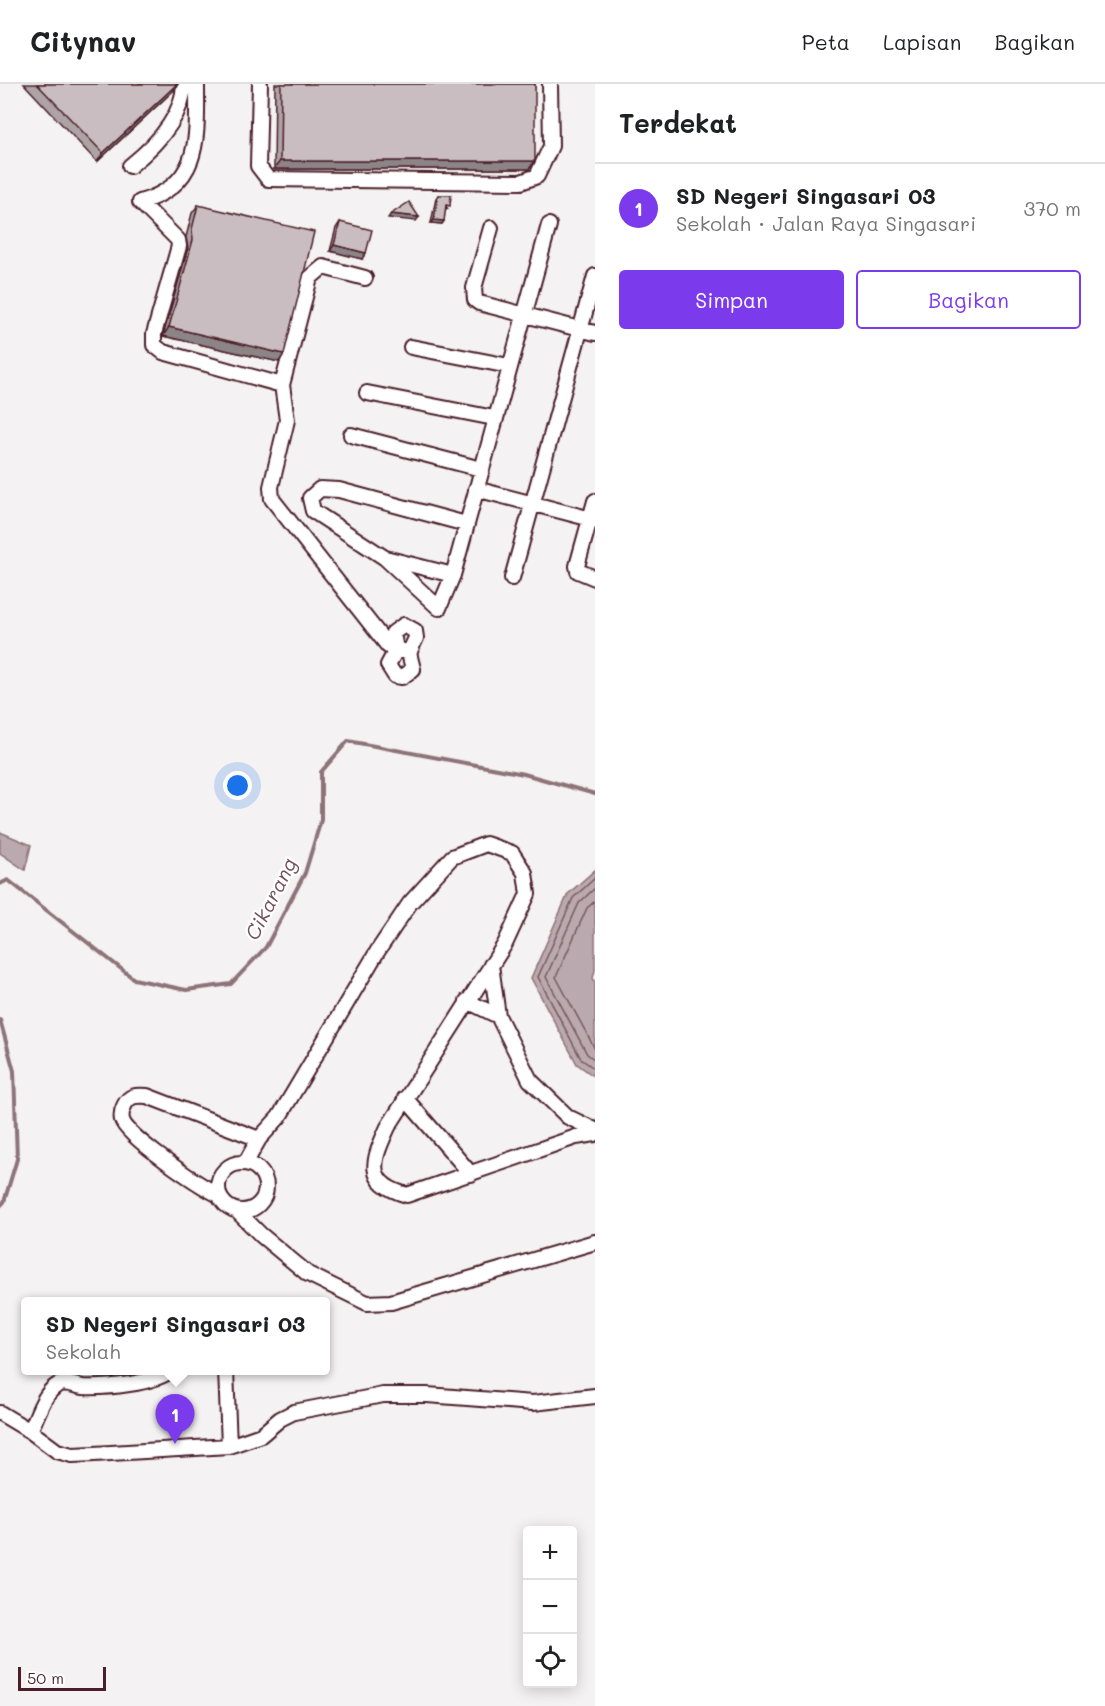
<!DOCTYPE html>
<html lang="id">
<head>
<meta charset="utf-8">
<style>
	:root { --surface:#fff; --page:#f6f6f6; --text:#202124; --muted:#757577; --line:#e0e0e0; --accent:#7c3aed }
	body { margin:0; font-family:Mali,sans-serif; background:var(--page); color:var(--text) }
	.controls { position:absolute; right:18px; bottom:18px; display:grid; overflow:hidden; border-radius:6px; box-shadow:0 3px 15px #0003 }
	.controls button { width:54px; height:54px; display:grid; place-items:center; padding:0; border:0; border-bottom:2px solid var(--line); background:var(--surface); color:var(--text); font:30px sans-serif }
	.scale { position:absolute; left:18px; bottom:15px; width:88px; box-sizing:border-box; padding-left:6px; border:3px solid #4a1f2b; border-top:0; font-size:16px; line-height:21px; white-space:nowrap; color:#4a1f2b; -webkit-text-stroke:4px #fff; paint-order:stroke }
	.you { position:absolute; left:238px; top:702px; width:21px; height:21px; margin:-15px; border:4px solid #fff; border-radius:50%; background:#1a73e8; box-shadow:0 0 0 9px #1a73e833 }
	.badge { display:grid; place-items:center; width:39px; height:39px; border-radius:50%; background:var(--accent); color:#fff; font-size:20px; font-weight:700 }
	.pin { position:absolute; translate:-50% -50px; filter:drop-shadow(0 2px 3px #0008) }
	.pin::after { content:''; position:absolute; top:32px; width:21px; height:18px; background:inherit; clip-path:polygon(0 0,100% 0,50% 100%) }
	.popup { position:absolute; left:21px; top:1213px; width:309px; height:78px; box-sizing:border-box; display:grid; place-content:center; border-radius:6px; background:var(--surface); filter:drop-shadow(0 2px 4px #0005); font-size:20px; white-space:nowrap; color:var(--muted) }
	.popup b { font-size:22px; color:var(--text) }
	.popup::after { content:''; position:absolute; left:50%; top:100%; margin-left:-12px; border:12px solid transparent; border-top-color:var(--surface) }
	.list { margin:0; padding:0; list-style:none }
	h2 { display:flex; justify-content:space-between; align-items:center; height:78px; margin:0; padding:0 24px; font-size:26px }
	h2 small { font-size:20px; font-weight:400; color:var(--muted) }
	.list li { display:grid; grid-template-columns:39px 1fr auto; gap:18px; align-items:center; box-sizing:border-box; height:90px; padding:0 24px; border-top:2px solid var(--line) }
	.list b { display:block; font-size:22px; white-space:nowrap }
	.list p { margin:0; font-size:20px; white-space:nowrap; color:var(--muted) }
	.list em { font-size:20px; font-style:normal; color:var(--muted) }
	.actions { display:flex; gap:12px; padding:18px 24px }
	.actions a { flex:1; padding:14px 0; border:2px solid var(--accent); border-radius:6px; text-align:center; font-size:21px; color:var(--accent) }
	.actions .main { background:var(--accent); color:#fff }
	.icon { flex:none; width:33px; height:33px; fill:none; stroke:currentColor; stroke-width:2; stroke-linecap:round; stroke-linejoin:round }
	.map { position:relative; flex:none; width:595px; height:1622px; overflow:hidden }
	header { display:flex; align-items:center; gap:36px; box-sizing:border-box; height:84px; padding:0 30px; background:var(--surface); border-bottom:2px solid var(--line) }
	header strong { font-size:28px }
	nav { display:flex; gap:33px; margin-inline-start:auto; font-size:21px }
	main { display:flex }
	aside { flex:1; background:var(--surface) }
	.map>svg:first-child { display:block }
	.water { fill:#baa9ae; stroke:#8d727a; stroke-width:1.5 }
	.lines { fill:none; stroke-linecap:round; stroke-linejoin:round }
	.shore { stroke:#77565f; stroke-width:1.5 }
	.stream { stroke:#8d727a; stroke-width:4 }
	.minor-casing { stroke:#4a1f2b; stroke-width:18 }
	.minor { stroke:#fff; stroke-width:14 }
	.wall { fill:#aea3a6; stroke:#4a1f2b; stroke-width:1.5 }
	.shaded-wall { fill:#8d8487; stroke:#4a1f2b; stroke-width:1.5 }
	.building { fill:#cabdc1; stroke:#4a1f2b; stroke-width:1.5 }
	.labels { text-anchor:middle; stroke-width:4.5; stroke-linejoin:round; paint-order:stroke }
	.water-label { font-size:20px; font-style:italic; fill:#714f59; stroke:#fff }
</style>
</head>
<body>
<header>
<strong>Citynav</strong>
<nav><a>Peta</a><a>Lapisan</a><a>Bagikan</a></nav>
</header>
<main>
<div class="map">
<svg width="595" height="1622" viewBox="0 0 595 1622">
	<rect width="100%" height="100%" fill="#f4f2f2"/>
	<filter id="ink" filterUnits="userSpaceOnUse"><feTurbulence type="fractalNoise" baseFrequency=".0167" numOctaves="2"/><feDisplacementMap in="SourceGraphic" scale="12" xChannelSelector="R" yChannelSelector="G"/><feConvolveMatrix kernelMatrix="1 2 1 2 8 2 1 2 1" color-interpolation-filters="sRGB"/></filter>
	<g filter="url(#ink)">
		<path class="water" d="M0 748 31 761 25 786 0 769Z
			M595 786V886L593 894 595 899V993L577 980 531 894 568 810Z"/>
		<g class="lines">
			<path class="shore" d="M595 794 573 814 538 893 581 975 595 985
				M595 804 579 819 546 893 587 970 595 976
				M595 817 587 824 556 893 595 965"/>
			<path class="stream" d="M0 800 8 796 134 895 186 906 231 900 266 863 305 789 321 736V688L348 657 524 690 595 710
				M0 936 14 987 17 1075 4 1118 0 1122"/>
			<g class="minor-casing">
				<path id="minor" d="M260 0 258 82 268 95 521 98 537 92 551 62 550 0
					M130 82C155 62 183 34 184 0
					M140 118 178 156 179 162 154 250V261L163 268 282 301 310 194 323 183 365 194
					M140 118C202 101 197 53 197 0
					M491 144 474 204 475 216 479 219 595 249
					M411 263 509 282
					M282 301 287 336 271 403 272 415 388 562 396 566 410 568
					M367 309 494 334
					M351 351 481 385
					M476 405 595 436
					M595 417 577 482 578 487 595 494
					M385 474 439 524 453 491 549 141
					M453 491 385 474 313 427 310 414 320 405 339 406 466 440
					M512 494 595 192
					M404 541 415 547 416 554 409 569 413 585 402 593 395 592 388 581 396 566 393 549Z
					M491 881 498 932 530 996 568 1033 595 1046
					M467 917 498 932
					M405 1014 471 1090
					M246 1078 259 1055 279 1033 377 868 410 819 452 773 486 760 512 769 525 789 528 810 505 860 388 1043C373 1076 363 1099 407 1111L576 1053 595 1050
					M218 1103a24 24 0 1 1 48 0a24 24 0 1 1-48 0Z
					M219 1111C200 1102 127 1053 122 1036 121 1031 122 1026 124 1022 129 1011 136 1011 147 1012L259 1055
					M237 1127 261 1151 308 1190 367 1219 391 1218 595 1158
					M226 1286 229 1362
					M0 1329 30 1347 57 1367 72 1371 94 1370 229 1362 261 1351 280 1335 294 1328 383 1311H427L533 1319 595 1312
					M30 1347C37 1333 43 1311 56 1302 65 1296 74 1302 83 1303 104 1304 155 1300 171 1286"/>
			</g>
			<use href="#minor" class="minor"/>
		</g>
		<path class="wall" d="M24 0H178L174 6 97 78Z
			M275 0H535L529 85H274Z
			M438 111 448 125H445L444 137 442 140 431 139 436 114Z
			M198 121 284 270 279 278 163 252 188 164 186 153 192 129Z
			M340 138 362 175 330 167 336 144Z"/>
		<path class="shaded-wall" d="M177 0H178L174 6 97 78 103 69Z
			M280 77H535L529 85H274Z
			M391 130 419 133 416 137 388 134Z
			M434 136 444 137 442 140 431 139Z
			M334 161 366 169 362 175 330 167Z
			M169 243 284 270 279 278 163 252Z"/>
		<path class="building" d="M37 0H177L103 69Z
			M281 0H535V77H280Z
			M438 111H451L450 122 446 121 444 137 434 136Z
			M409 118 419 133 391 130Z
			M198 121 314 148 284 270 169 243 193 156 192 145Z
			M340 138 372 146 366 169 334 161Z"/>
	</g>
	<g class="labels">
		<g class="water-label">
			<text transform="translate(271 815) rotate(-63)" y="7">Cikarang</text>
		</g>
	</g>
</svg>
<div class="controls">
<button>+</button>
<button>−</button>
<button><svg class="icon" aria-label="locate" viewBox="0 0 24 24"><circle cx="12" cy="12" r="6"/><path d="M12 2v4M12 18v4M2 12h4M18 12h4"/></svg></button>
</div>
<div class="scale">50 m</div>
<div class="you"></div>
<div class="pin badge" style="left:175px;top:1360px">1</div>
<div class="popup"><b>SD Negeri Singasari 03</b>Sekolah</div>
</div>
<aside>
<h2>Terdekat<small></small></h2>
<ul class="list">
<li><span class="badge">1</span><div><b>SD Negeri Singasari 03</b><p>Sekolah · Jalan Raya Singasari</p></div><em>370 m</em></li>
</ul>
<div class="actions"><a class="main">Simpan</a><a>Bagikan</a></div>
</aside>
</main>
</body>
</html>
